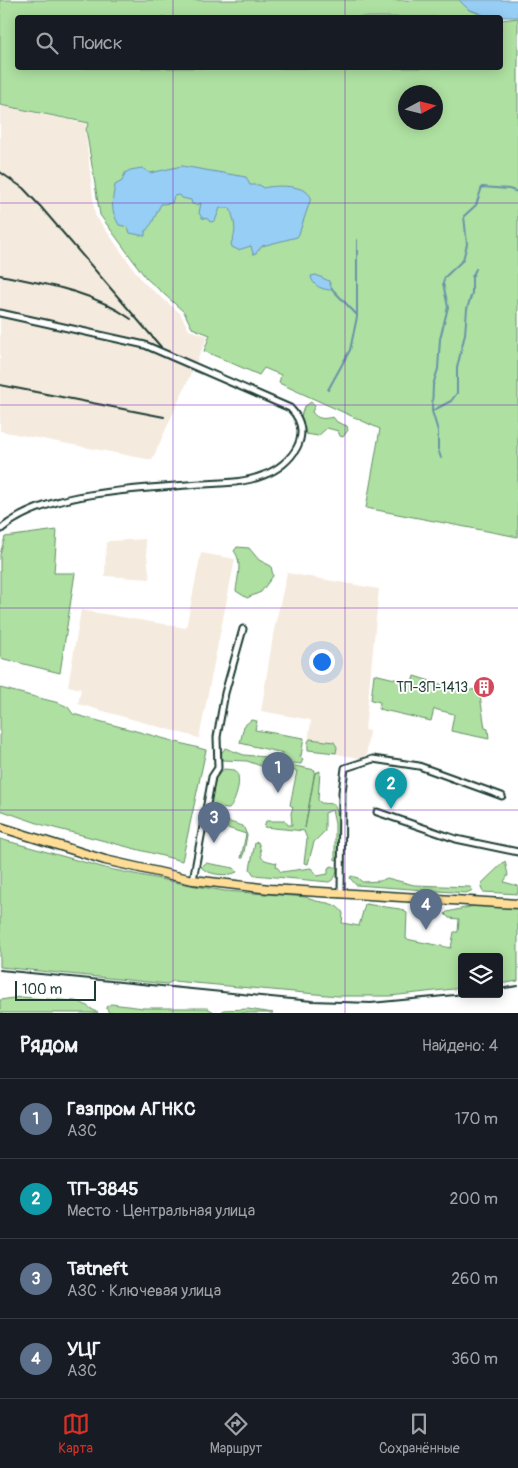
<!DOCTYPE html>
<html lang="ru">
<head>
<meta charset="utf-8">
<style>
	:root { --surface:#171b24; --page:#20242c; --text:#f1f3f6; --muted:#9ea1a6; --line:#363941; --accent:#d93025 }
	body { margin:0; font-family:Pangolin,sans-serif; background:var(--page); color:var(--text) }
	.controls { position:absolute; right:15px; bottom:15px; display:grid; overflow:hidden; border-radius:5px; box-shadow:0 2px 12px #0003 }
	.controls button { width:45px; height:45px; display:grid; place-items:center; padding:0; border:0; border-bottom:1px solid var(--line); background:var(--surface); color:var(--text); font:25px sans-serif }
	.compass { position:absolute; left:398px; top:85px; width:45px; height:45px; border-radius:50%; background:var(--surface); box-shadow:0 2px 12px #0003; rotate:83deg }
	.scale { position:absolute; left:15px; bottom:12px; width:81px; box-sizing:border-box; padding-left:5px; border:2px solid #1f3d34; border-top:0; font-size:14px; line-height:18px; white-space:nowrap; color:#1f3d34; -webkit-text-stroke:4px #fff; paint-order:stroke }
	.you { position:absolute; left:321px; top:661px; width:18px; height:18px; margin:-12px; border:4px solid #fff; border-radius:50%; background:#1a73e8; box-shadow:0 0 0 8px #1a73e833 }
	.badge { display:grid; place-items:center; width:32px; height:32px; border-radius:50%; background:var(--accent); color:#fff; font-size:16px; font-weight:700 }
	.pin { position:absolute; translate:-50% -41px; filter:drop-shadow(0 1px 2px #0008) }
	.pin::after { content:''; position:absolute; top:26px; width:18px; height:15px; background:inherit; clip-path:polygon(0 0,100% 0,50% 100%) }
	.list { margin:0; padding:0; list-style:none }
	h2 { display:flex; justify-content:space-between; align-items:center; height:65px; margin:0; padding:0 20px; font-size:21px }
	h2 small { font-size:16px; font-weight:400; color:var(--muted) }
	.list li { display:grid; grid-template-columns:32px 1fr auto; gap:15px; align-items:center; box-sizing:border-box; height:80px; padding:0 20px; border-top:1px solid var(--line) }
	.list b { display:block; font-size:19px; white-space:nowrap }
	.list p { margin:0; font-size:16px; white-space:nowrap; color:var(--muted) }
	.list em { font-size:16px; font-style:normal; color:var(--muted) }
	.icon { flex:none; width:28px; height:28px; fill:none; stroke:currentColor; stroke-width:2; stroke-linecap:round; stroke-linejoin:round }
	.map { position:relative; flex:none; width:518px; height:1013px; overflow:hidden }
	.search { position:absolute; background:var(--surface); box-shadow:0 2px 12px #0003; left:15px; right:15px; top:15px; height:55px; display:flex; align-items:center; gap:12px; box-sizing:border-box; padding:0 18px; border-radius:5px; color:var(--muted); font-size:19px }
	.sheet { height:385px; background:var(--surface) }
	nav { display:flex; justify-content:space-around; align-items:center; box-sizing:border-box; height:70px; border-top:1px solid var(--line); background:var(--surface); font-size:14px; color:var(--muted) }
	nav a { display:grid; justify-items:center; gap:2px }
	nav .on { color:var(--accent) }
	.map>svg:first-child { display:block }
	.built { fill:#f5eade }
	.green { fill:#aee0a1; stroke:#668e6a; fill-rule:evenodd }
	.water { fill:#97cef6; stroke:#6794a8 }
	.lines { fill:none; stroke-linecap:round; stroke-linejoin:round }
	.stream { stroke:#6794a8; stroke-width:2 }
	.street-casing { stroke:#1f3d34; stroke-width:9 }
	.primary-casing { stroke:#1f3d34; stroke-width:11 }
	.street { stroke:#fff; stroke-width:5 }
	.primary { stroke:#ffdd96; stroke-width:8 }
	.rail { stroke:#1f3d34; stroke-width:2 }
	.grid { fill:none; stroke:#7b2cbf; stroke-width:1; stroke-opacity:0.55 }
	.labels { text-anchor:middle; stroke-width:4; stroke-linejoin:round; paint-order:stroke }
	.poi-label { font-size:14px; fill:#1f3d34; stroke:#fff; text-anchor:end }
</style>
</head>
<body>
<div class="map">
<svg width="518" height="1013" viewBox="0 0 518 1013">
	<rect width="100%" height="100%" fill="#fff"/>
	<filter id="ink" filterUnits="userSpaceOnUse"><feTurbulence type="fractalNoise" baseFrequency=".02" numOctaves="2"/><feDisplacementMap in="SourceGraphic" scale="10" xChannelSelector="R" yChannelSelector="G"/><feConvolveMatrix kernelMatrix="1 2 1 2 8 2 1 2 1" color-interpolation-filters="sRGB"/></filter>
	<g filter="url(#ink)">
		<path class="built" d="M0 106 88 124 85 129 95 215 143 282 180 313 189 330 208 336 152 460 0 431Z
			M145 539 150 579 105 576 106 543 109 541Z
			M201 553 235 559 199 738 78 704 81 689 68 686 81 610 186 628Z
			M287 573 379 589 365 730 369 731 366 759 307 749 311 720 261 711 274 630Z"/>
		<path class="green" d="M0 0H459L468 9 487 17 18 18V68H500L501 20 518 18V537L366 508 380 429 279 383 281 375 264 368 259 375 204 351 210 335 192 328 184 312 146 278 100 215 86 129 89 123 0 105ZM406 92H436V122H406Z
			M311 402 315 405 312 412C318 420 324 419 333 417L337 422 347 426 348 430 343 437 340 436 338 431 327 428 318 436 306 434 301 416 304 407Z
			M57 530 54 573H75L60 673 0 658V554L5 537Z
			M237 547 249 548 259 560 271 566 273 576 261 592 247 598 236 591C237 579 243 562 234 551Z
			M374 674 412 683 414 676 463 691 479 689 485 728 488 729 489 739 451 731 454 714 434 709 431 721 379 709 380 702 371 700Z
			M0 688 59 703 68 707 73 714 206 750 182 861 43 825 0 810Z
			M251 720 257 721 255 730 304 738 301 756H299L303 759 301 764 275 761 273 765 264 767 247 761 222 760 221 754 225 748 244 755 277 758 283 753 240 743 244 726Z
			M310 739 334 742 337 747 336 753 308 750V742Z
			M276 762 315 770 305 828 315 773 320 771 318 800 321 803 334 804C342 820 339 841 338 859L335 860V824L332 810 325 813V831L314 842 308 864 304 863 307 839 304 831 264 827 266 821H285L288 825H292L291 813 293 807 290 805 297 771 275 767Z
			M224 769 235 770C243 777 236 802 229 809L213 808 209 802 214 778Z
			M213 817 243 826 247 835 243 858H241L246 834 221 826V821L214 820 212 825 210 824 208 820Z
			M0 839 109 869 190 885 225 891 306 897C319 905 334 899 343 913L342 923 359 926 365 904 400 909 407 913 406 939 451 948 454 932H458L459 919 449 918 445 914 447 912 478 905 518 908V981L499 984V957H462V988L390 996H338L173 981 167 984 0 967Z
			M258 842C265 859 254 858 277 863L276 866 281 872 311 868 317 876 328 874V868L332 866 337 868C337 875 335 879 329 882L254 875 250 869 255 843Z
			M505 861 508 875 504 882 518 886V894L483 892 481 888 482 883Z
			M206 863 234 868 237 872C227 877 208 875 201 867Z
			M351 876 358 878 362 882 380 881 387 878 414 885 470 887 473 890 466 893 356 885 350 878Z
			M427 905 433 908 432 913 424 914 416 912 418 906Z
			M20 997 75 1001 82 1003 98 1013H0V1000Z
			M111 1004 144 1008H207L216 1013H109L106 1007Z
			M248 1009 273 1013H222L223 1010Z"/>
		<path class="water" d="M459 0H518V17H489L468 9Z
			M182 166 246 177 250 185H260L263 188C274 185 307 184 311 198L299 234 297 237 262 246 255 254H253L251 246 238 250 232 247 231 243C238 232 234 220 230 208H220L215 221 210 222 208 219 202 218 199 213 201 203 197 205 192 204 191 200 182 198 180 195 174 196 172 203 161 204 152 223 145 232V236L130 233 128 227 119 225C110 209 112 202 115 185L122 181 125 173 130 170 142 168 150 173Z
			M316 275 329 281 332 290C323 290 312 286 311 276Z"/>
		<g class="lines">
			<path class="stream" d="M332 289 357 315
				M328 390 350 350 357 317V240
				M432 411 451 401 457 393V368L465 334 467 309 472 293V277L476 269
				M441 458 438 449V431L432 411 433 385 438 369 440 339 448 307 443 283 445 277 463 260 467 244 464 216 476 205 482 187 509 189 518 192"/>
			<g class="street-casing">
				<path id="street" d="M0 313 145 345 290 408C316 434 291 465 264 475 245 483 222 483 201 484 142 489 45 490 0 530
					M377 812 456 839 518 852
					M193 880 212 777 218 768 217 737 225 693 243 629
					M341 894 342 792 345 768 373 759 419 766 502 796"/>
			</g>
			<g class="primary-casing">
				<path id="primary" d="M0 827 105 860 193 880 270 889 518 904"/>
			</g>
			<use href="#street" class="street"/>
			<use href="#primary" class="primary"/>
			<path class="rail" d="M0 172 23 188 40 206 161 347
				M0 275C46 284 92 291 131 319
				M0 385 164 417
				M0 970 312 1001 371 1003 465 994
				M499 989 518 986"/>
		</g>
	</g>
	<path class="grid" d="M173 0V18M345 0V18M173 68V1013M345 68V1013M0 203H518M0 405H518M0 608H518M0 810H518"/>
	<defs>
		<g id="building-disc" transform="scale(1.125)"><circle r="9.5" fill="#d1495b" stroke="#fff"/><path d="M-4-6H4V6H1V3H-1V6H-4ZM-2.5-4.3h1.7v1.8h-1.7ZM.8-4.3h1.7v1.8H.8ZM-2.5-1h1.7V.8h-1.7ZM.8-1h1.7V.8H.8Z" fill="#fff"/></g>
	</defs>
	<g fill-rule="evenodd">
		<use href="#building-disc" x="484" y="687"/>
	</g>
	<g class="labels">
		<g class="poi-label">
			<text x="468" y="692">ТП-ЗП-1413</text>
		</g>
	</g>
</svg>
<div class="controls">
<button><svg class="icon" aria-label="layers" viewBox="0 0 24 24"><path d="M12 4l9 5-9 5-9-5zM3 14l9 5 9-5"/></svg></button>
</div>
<svg class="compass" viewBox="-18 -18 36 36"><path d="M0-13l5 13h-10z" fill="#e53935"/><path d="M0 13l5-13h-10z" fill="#9ea1a6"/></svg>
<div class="scale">100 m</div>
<div class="you"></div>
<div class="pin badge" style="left:278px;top:793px;background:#5c6f8a">1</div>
<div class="pin badge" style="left:391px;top:809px;background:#0f9aa8">2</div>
<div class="pin badge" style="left:214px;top:843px;background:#5c6f8a">3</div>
<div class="pin badge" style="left:426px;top:930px;background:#5c6f8a">4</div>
<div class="search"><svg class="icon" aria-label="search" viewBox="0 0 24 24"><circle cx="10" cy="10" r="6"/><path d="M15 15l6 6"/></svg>Поиск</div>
</div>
<section class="sheet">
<h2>Рядом<small>Найдено: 4</small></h2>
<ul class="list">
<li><span class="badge" style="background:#5c6f8a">1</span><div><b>Газпром АГНКС</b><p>АЗС</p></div><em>170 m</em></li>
<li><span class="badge" style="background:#0f9aa8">2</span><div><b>ТП-3845</b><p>Место · Центральная улица</p></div><em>200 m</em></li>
<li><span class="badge" style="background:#5c6f8a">3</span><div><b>Tatneft</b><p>АЗС · Ключевая улица</p></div><em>260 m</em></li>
<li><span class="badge" style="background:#5c6f8a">4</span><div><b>УЦГ</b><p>АЗС</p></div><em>360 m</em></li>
</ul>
</section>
<nav>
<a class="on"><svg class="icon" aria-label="map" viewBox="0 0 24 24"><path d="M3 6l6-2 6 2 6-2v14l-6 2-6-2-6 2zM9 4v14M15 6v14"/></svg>Карта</a>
<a><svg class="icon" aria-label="directions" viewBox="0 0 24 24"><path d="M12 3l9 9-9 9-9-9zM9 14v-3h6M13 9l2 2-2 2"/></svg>Маршрут</a>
<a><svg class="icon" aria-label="saved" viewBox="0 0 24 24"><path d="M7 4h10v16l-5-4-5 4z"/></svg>Сохранённые</a>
</nav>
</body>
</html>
